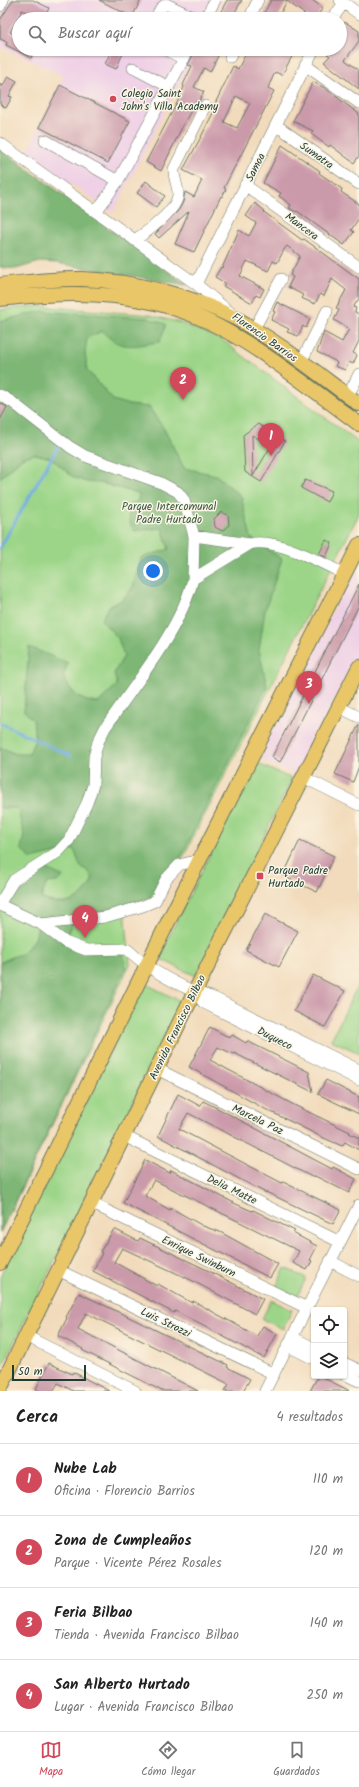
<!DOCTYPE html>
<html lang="es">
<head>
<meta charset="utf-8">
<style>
	:root { --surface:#fff; --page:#f2f2f2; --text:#222; --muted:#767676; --line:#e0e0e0; --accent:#d1495b }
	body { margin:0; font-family:Kalam,sans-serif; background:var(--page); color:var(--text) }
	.controls { position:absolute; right:12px; bottom:12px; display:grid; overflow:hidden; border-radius:4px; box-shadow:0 1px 3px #0004 }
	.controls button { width:36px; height:36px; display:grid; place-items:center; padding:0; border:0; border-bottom:1px solid var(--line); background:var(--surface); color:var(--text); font:20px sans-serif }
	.scale { position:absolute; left:12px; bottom:10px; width:74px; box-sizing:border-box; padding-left:4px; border:2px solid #1f3d34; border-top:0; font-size:11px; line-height:14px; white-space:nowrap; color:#1f3d34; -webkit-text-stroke:3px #fcf5e5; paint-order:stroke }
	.you { position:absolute; left:153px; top:571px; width:14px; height:14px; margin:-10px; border:3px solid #fff; border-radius:50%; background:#1a73e8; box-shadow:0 0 0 6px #1a73e833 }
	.badge { display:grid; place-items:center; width:26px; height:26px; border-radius:50%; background:var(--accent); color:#fff; font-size:13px; font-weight:700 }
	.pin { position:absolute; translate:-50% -33px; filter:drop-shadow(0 1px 2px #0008) }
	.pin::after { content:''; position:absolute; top:21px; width:14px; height:12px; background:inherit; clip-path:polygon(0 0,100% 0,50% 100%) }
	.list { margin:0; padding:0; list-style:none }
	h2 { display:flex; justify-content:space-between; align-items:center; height:52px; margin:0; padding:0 16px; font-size:17px }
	h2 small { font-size:13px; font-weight:400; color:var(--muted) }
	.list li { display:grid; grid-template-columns:26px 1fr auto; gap:12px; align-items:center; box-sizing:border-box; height:72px; padding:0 16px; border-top:1px solid var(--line) }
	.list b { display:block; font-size:15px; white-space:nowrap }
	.list p { margin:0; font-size:13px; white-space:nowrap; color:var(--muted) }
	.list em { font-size:13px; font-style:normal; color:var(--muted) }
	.icon { flex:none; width:22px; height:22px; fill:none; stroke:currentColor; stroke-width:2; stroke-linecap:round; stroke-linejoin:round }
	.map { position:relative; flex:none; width:359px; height:1391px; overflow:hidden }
	.search { position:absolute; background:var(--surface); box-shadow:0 1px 3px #0004; left:12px; right:12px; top:12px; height:44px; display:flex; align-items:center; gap:10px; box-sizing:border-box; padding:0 14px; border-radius:22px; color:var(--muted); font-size:15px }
	.sheet { height:340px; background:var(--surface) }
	nav { display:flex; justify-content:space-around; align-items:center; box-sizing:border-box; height:56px; border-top:1px solid var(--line); background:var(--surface); font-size:11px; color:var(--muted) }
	nav a { display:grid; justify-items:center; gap:2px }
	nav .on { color:var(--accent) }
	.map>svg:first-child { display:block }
	.built { fill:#efd0e6 }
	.green { fill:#9cd588; stroke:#5e895e }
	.forest { fill:#7db674; stroke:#4e7a54 }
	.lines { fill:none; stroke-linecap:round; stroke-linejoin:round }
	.stream { stroke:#73ade4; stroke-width:3 }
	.building { fill:#cb9aaa; fill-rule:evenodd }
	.minor-casing { stroke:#697464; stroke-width:12 }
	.major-casing { stroke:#697464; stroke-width:16 }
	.minor { stroke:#fff; stroke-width:11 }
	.major { stroke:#e9c769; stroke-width:14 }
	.poi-dot { fill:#d1495b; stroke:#fcf5e5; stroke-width:1.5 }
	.labels { text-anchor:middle; stroke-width:3; stroke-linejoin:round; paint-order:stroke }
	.poi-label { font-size:11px; fill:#1f3d34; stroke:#fcf5e5; text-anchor:start }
	.street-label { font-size:11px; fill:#1f3d34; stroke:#fcf5e5 }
	.park-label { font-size:11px; fill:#385b45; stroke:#fcf5e5 }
</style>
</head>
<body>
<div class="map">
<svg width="359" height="1391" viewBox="0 0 359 1391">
	<rect width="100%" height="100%" fill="#fcf5e5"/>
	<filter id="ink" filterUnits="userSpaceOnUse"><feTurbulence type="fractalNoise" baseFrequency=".025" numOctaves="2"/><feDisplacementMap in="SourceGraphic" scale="8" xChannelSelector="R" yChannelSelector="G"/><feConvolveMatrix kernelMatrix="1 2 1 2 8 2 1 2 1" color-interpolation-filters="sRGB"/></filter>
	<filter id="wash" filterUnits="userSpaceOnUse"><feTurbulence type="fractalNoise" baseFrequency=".012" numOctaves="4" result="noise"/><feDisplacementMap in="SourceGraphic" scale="16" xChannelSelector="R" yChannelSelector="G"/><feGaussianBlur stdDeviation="0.9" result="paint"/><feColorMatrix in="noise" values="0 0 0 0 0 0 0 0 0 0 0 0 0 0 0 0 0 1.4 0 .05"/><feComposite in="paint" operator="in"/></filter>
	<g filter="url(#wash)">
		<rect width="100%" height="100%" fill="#f2dbbc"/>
		<path class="built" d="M1 0H222L213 19H19V49H197L113 213 27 152 64 76 0 46Z
			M359 560V650L296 775 258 758Z"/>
		<path class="green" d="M37 306 150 315 181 323 222 340 359 443V514L181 861 153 898 125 910 130 964 0 1233V310Z
			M256 763 292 779 196 976 158 958Z
			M144 983 182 1002 0 1371V1276Z
			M359 983V1053L331 1040Z
			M285 1268 306 1278 297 1297 276 1287Z
			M271 1300 292 1310 283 1329 262 1319Z"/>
		<path class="forest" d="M0 149 187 285 55 263 40 262 16 269 0 267Z
			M42 311 147 318 166 324 160 342C133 345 122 352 102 331L87 338 85 352 87 370 113 400 129 405 149 407 164 429 184 468 216 475 241 496 251 538 282 559 265 610 259 650 267 686 180 858 150 897 122 907 75 917 63 943 123 953 126 967 0 1232V963L11 957 22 954 35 939 39 922 2 902 29 873 46 868 63 877 57 882 47 883 41 898C65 909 82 902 93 879L89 872 80 866 74 849 31 859 21 849 24 834 17 808H0V747L16 754H29L35 739 33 720 24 711 29 647 68 663 63 676C72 694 79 701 98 703L117 685 114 673 124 656 118 638 101 620 109 606 122 600 133 587 141 558 169 549 162 528 134 531 130 523 128 505 138 501 139 494 101 483 86 482 73 477 51 458 34 454 22 458 0 478V321Z"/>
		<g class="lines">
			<path class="stream" d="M0 548 59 445
				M0 723 71 756"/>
		</g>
		<g id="blocks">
			<path class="building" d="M13 0H33L49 8 44 19H40L22 10 10 32 19 37V49H35L31 58 6 45 7 42 0 39V20Z
				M99 0H141L132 17Z
				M227 0H242L231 19H217Z
				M271 0H312L323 8 315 19H311L287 1 277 19H261Z
				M345 22 359 31V41L345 60 359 70V89L324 62 330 56 327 54 331 49H340V29Z
				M112 49H125L116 69 105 64Z
				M202 49H216L214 52 219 54 210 72 204 68 194 87 204 92 199 101 197 100 184 123 161 171 146 162 182 93 184 86 183 85 192 66 188 65 195 52 200 55Z
				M248 49H296L282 75 275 72 268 88 274 91 231 174 224 188 226 189 222 197 221 196 194 252 175 244 189 211 159 238 155 234 179 210 183 202 185 192 194 197 202 180 183 170 201 137 214 111 212 110 233 66 238 69ZM236 96 250 103 237 128 224 122Z
				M8 76 17 81 9 96 12 97 6 108 0 104V84L3 86Z
				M313 82 325 88 359 114V156L354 163 330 145 329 147 311 134 313 131 293 121Z
				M60 85 130 121 108 163 39 127Z
				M282 145 320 171 319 173 342 189 341 192 359 204V218L351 230 354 232 344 245 297 211 296 212 289 208 291 205 279 196 281 193 263 183Z
				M146 181 165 196 156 207 137 193Z
				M255 203 265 211 264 212 272 218 302 240 304 239 359 279V299L353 307 356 308 355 312 359 314V341L353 353 357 355 353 364 349 362 345 370 335 366 337 363 335 361 317 352 324 332 342 342 349 329 334 320 339 310 336 308 346 290 332 279 324 296 320 294 315 304 301 298 303 295 288 287 293 277 290 275 300 256 287 246 285 248 277 263 273 261 268 271 247 261 240 276 264 289 260 297 256 295 252 303 223 286 225 283 215 277 221 267 222 268 239 230 249 236 256 223 246 216Z
				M277 302 310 319 306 328 303 326 298 336 287 332 289 329 271 320 275 312 273 311Z
				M0 403 7 407 0 420Z
				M258 424 285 441 261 482 245 472 243 435ZM252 435 271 446 253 476Z
				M305 480 332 491 327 502 301 488Z
				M221 512 228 515 229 525 222 531 215 527 214 519Z
				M326 540 332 543 326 557 319 554Z
				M359 584V605L280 762 272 757Z
				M359 724V766L353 782 335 774Z
				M300 840 334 856 317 892 283 876Z
				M265 914 298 931 279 967 246 950Z
				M313 975 345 991 325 1027 294 1011Z
				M210 1027 230 1038 232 1035 246 1043 247 1041 309 1072 313 1092 234 1053 233 1054 218 1047 210 1060 292 1104 350 1132 349 1133 359 1138V1150L345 1142 342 1146 326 1139 263 1108 189 1067Z
				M326 1080 359 1097V1114L318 1094Z
				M178 1094 200 1106 203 1101 219 1109 332 1169 333 1167 356 1179 349 1193 315 1176 314 1178 188 1113 179 1129 282 1183 283 1182 341 1210 333 1224 266 1192V1193L158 1136Z
				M145 1160 170 1173 171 1170 236 1204 252 1211 253 1210 295 1231 293 1233 317 1246 310 1260 312 1261 307 1270 293 1263 299 1251 154 1180 145 1196 170 1210 171 1208 203 1226 222 1233 278 1264 270 1278 123 1203Z
				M114 1229 138 1241 140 1238 207 1270 263 1299 255 1314 191 1280 122 1248 114 1262 157 1286 158 1284 192 1303 193 1301 257 1336 263 1326 277 1334 264 1358 175 1311 174 1313 93 1271 102 1253 100 1252Z
				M79 1293 228 1365 227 1367 250 1379 243 1391H225L229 1384 86 1313 78 1329 198 1391H162L82 1350 83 1349 58 1336 67 1318 66 1317Z
				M49 1363 72 1374 73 1372 109 1391H73L58 1383 53 1391H40L36 1389Z
				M318 1376H320L350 1391H310Z"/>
		</g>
	</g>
	<g filter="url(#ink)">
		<use href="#blocks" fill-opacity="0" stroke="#697464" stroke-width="1"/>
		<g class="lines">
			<g class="minor-casing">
				<path id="minor" d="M340 0 359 14
					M0 6 3 0
					M155 19 161 8 166 4 197 19
					M205 19 215 0
					M249 19 258 0
					M332 19 344 3
					M164 49 184 59
					M230 57 234 49
					M305 65 359 103
					M133 68 169 87
					M276 125 359 184
					M45 140 118 181
					M0 143 196 284 232 314
					M245 185 359 267
					M96 212 118 181 189 49
					M134 240C146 233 179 209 178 193 178 185 173 178 174 169L205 106
					M196 284 314 49
					M254 329 281 279
					M301 362 327 311
					M0 395 12 402 70 447 85 456 161 483 178 492 184 500 194 536 250 544 193 579C181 629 134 685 105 728L98 742 94 757 93 785 87 803 69 840 58 852 14 880 0 903
					M348 396 359 374
					M250 544C274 537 323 563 344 574
					M193 579 194 536
					M339 707 359 717
					M303 777 359 805
					M0 905 41 924 65 942 86 950 127 949C147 968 168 980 193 991 200 994 207 995 214 998L359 1070
					M41 924 105 917 143 906 155 901 166 879 179 865 199 860
					M195 992 204 1003 359 1080
					M157 1069 359 1169
					M124 1136 340 1242
					M91 1203 307 1308
					M330 1261 359 1276
					M58 1270 274 1374
					M26 1336 135 1391
					M292 1337 314 1348
					M288 1346 314 1359
					M344 1363 359 1370
					M344 1374 359 1381
					M265 1391 359 1205"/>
			</g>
			<g class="major-casing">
				<path id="major" d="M0 285C27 282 55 278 82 279 134 281 190 295 237 319 280 343 319 375 359 404
					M0 299C77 290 149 290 219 327 268 353 314 391 359 424
					M0 1263 166 926 359 545
					M0 1389 190 1001 359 667"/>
			</g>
			<use href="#minor" class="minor"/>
			<use href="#major" class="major"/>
		</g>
	</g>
	<g class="poi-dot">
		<circle cx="113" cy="99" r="4"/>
		<rect x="256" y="872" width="8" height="8" rx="2"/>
	</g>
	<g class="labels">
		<g class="poi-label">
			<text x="121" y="97">Colegio Saint<tspan x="121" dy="13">John's Villa Academy</tspan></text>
			<text x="268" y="874">Parque Padre<tspan x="268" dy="13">Hurtado</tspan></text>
		</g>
		<g class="street-label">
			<text transform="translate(317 155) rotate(35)" y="4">Sumatra</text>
			<text transform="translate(255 167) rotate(-63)" y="4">Samoa</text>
			<text transform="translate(302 226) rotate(36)" y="4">Mancera</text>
			<text transform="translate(265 337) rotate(35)" y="4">Florencio Barrios</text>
			<text transform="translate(177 1027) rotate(-64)" y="4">Avenida Francisco Bilbao</text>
			<text transform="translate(275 1038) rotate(27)" y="4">Duqueco</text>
			<text transform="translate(258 1119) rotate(26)" y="4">Marcela Paz</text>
			<text transform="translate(232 1189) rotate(26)" y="4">Delia Matte</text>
			<text transform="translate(199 1256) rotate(26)" y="4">Enrique Swinburn</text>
			<text transform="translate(166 1322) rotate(26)" y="4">Luis Strozzi</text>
		</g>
		<g class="park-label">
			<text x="169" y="510">Parque Intercomunal<tspan x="169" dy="13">Padre Hurtado</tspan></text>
		</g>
	</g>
</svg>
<div class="controls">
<button><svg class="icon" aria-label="locate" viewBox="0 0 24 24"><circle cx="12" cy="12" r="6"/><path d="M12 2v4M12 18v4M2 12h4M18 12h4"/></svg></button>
<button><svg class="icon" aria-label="layers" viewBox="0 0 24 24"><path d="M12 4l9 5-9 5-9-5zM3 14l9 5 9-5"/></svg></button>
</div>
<div class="scale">50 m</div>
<div class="you"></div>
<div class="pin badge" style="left:271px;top:456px">1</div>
<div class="pin badge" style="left:183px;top:400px">2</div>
<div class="pin badge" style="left:309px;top:704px">3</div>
<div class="pin badge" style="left:85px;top:938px">4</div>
<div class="search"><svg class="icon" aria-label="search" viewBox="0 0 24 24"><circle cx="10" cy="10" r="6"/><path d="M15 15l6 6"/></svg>Buscar aquí</div>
</div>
<section class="sheet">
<h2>Cerca<small>4 resultados</small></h2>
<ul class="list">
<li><span class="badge">1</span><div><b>Nube Lab</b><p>Oficina · Florencio Barrios</p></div><em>110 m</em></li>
<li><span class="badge">2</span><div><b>Zona de Cumpleaños</b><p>Parque · Vicente Pérez Rosales</p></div><em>120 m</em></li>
<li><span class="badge">3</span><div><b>Feria Bilbao</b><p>Tienda · Avenida Francisco Bilbao</p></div><em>140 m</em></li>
<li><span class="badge">4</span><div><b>San Alberto Hurtado</b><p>Lugar · Avenida Francisco Bilbao</p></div><em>250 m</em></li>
</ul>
</section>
<nav>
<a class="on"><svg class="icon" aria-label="map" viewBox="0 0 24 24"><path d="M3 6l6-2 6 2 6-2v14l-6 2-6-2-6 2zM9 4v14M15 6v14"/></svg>Mapa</a>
<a><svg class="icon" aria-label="directions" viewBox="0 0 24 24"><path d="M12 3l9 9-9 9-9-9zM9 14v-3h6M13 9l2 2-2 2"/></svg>Cómo llegar</a>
<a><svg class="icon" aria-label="saved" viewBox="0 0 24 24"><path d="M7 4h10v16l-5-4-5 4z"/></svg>Guardados</a>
</nav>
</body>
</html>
